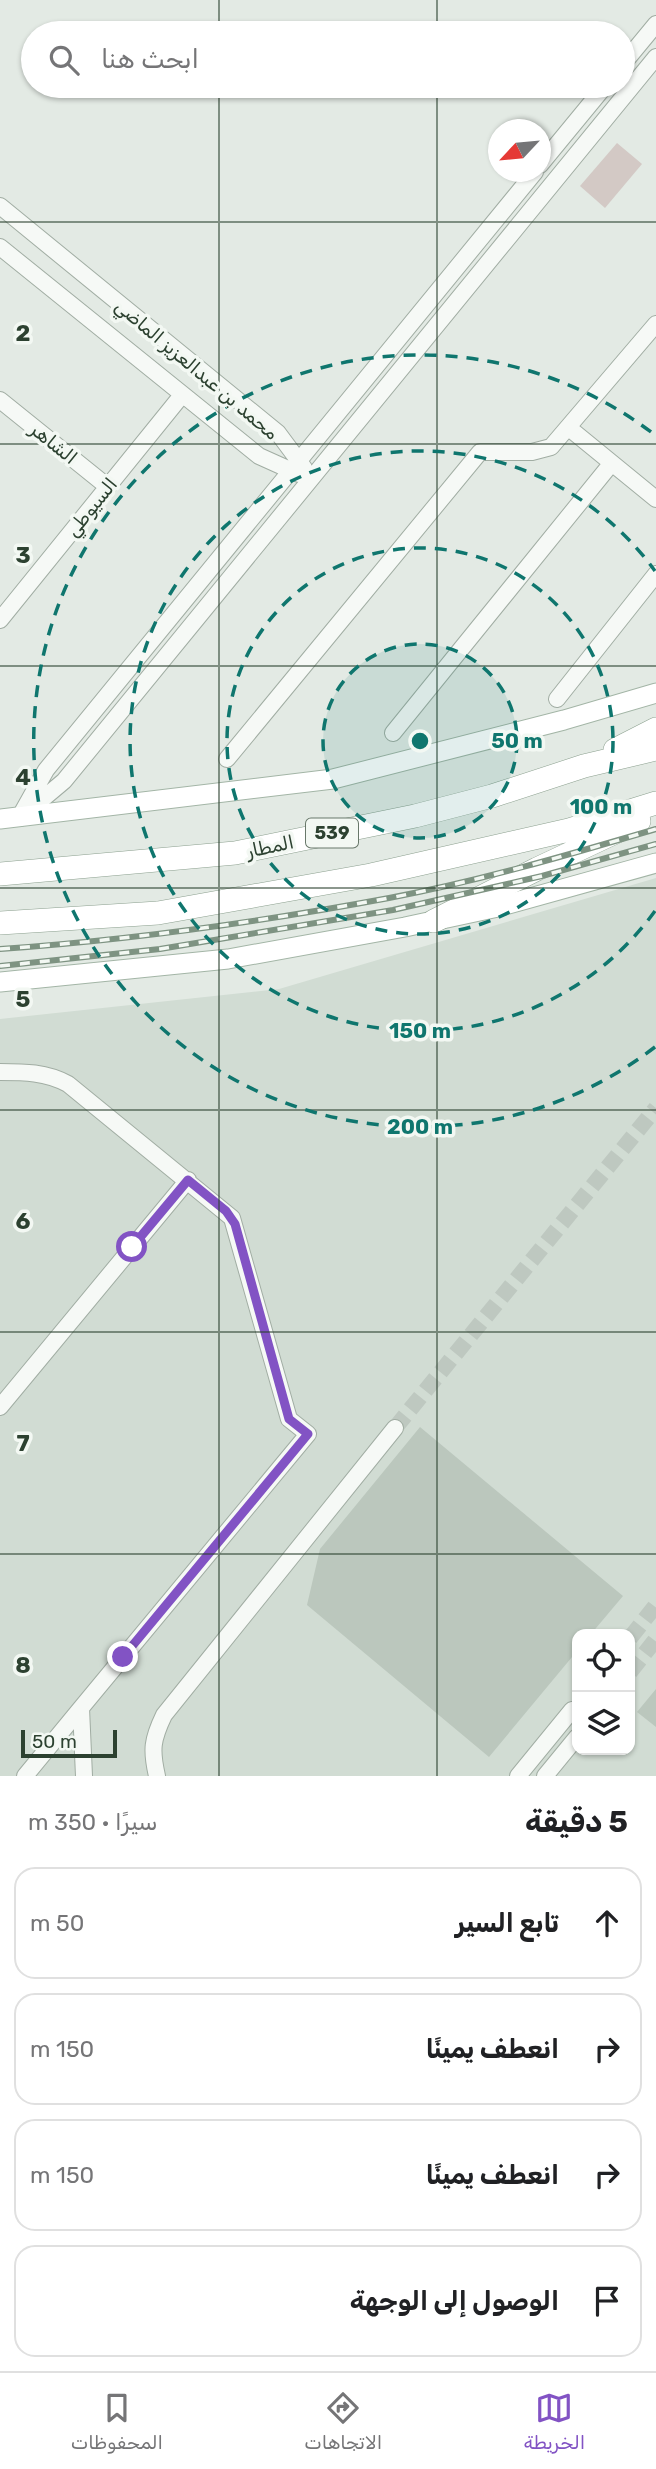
<!DOCTYPE html>
<html lang="ar">
<head>
<meta charset="utf-8">
<style>
	:root { --surface:#fff; --page:#f2f2f2; --text:#202124; --muted:#757577; --line:#e0e0e0; --accent:#8253c4 }
	body { margin:0; font-family:Rubik,"Noto Naskh Arabic",sans-serif; background:var(--page); color:var(--text); direction:rtl }
	.controls { position:absolute; right:21px; bottom:21px; display:grid; overflow:hidden; border-radius:14px; box-shadow:0 2px 5px #0004 }
	.controls button { width:63px; height:63px; display:grid; place-items:center; padding:0; border:0; border-bottom:2px solid var(--line); background:var(--surface); color:var(--text); font:35px sans-serif }
	.compass { position:absolute; left:488px; top:119px; width:63px; height:63px; border-radius:50%; background:var(--surface); box-shadow:0 2px 5px #0004; rotate:244deg }
	.scale { position:absolute; left:21px; bottom:18px; width:96px; box-sizing:border-box; padding-left:7px; border:4px solid #2c4130; border-top:0; font-size:19px; line-height:24px; white-space:nowrap; color:#2c4130; -webkit-text-stroke:5px #f3f8f3; paint-order:stroke }
	.stop { position:absolute; width:21px; height:21px; margin:-16px; border:5px solid #8253c4; border-radius:50%; background:#fff }
	.stop.end { background:#8253c4; border-color:#fff; box-shadow:0 2px 7px #0008 }
	.list { margin:0; padding:0; list-style:none }
	h2 { display:flex; justify-content:space-between; align-items:center; height:91px; margin:0; padding:0 28px; font-size:30px }
	h2 small { font-size:23px; font-weight:400; color:var(--muted) }
	.list li { display:grid; grid-template-columns:46px 1fr auto; gap:21px; align-items:center; box-sizing:border-box; height:112px; margin:0 14px 14px; padding:0 14px; border:2px solid var(--line); border-radius:21px }
	.list b { display:block; font-size:26px; white-space:nowrap }
	.list em { font-size:23px; font-style:normal; color:var(--muted) }
	.icon { flex:none; width:38px; height:38px; fill:none; stroke:currentColor; stroke-width:2; stroke-linecap:round; stroke-linejoin:round }
	.map { position:relative; flex:none; width:656px; height:1776px; overflow:hidden; direction:ltr }
	.search { position:absolute; background:var(--surface); box-shadow:0 2px 5px #0004; left:21px; right:21px; top:21px; height:77px; display:flex; align-items:center; gap:18px; box-sizing:border-box; padding:0 24px; border-radius:38px; color:var(--muted); font-size:26px }
	.sheet { height:595px; background:var(--surface) }
	nav { display:flex; justify-content:space-around; align-items:center; box-sizing:border-box; height:98px; border-top:2px solid var(--line); background:var(--surface); font-size:19px; color:var(--muted) }
	nav a { display:grid; justify-items:center; gap:4px }
	nav .on { color:var(--accent) }
	.map>svg:first-child { display:block }
	.built { fill:#d1dcd3; fill-rule:evenodd }
	.green { fill:#d3c9c5 }
	.building { fill:#bbc7bd }
	.lines { fill:none; stroke-linecap:round; stroke-linejoin:round }
	.minor-tunnel { stroke:#bec8c0; stroke-width:16; stroke-dasharray:16 8; stroke-linecap:butt }
	.minor-casing { stroke:#a1ada3; stroke-width:18 }
	.major-casing { stroke:#a3b5a6; stroke-width:21 }
	.highway-casing { stroke:#8ca08f; stroke-width:24 }
	.minor { stroke:#f6f9f6; stroke-width:16 }
	.major { stroke:#fff; stroke-width:19 }
	.highway { stroke:#fff; stroke-width:23 }
	.rail-casing { stroke:#7e9382; stroke-width:6 }
	.rail { stroke:#f3f8f3; stroke-width:3.5; stroke-dasharray:10; stroke-linecap:butt }
	.route { stroke:#8253c4; stroke-width:9 }
	.grid { fill:none; stroke:#2c4130; stroke-width:2; stroke-opacity:0.55 }
	.ring { fill:none; stroke:#0f766e; stroke-width:3.5; stroke-dasharray:12 9 }
	.labels { text-anchor:middle; stroke-width:7; stroke-linejoin:round; paint-order:stroke }
	.shield { fill:#f3f8f3; stroke:#68786a; stroke-width:2 }
	.shield-label { font-size:18px; font-weight:bold; fill:#2c4130 }
	.street-label { font-size:19px; fill:#2c4130; stroke:#f3f8f3 }
	.grid-label { font-size:23px; text-anchor:middle; font-weight:bold; fill:#2c4130; stroke:#f3f8f3; stroke-width:7; stroke-linejoin:round; paint-order:stroke }
	.centre { fill:#0f766e; stroke:#f3f8f3; stroke-width:3.5 }
	.ring-label { font-size:21px; text-anchor:middle; font-weight:bold; fill:#0f766e; stroke:#f3f8f3; stroke-width:7; stroke-linejoin:round; paint-order:stroke }
</style>
</head>
<body>
<div class="map">
<svg width="656" height="1776" viewBox="0 0 656 1776">
	<rect width="100%" height="100%" fill="#e3eae4"/>
	<path class="built" d="M656 878V1776H0V1019L279 989ZM577 1634H630V1750H577Z"/>
	<path class="green" d="M617 143 642 164 605 208 580 186Z"/>
	<path class="building" d="M420 1427 623 1596 591 1634H577V1651L489 1757 307 1605 320 1549Z
		M656 1689V1727L637 1712Z"/>
	<g class="lines">
		<path class="minor-tunnel" d="M395 1428 656 1108
			M630 1638 656 1605
			M630 1672 656 1639"/>
		<g class="minor-casing">
			<path id="minor" d="M623 64 656 24
				M540 165 605 86
				M0 206 278 433 304 468
				M0 247 259 456 299 474
				M0 400 108 487
				M569 428 656 499
				M0 620 182 395
				M557 699 656 574
				M393 733 611 464
				M227 759 480 452H532L551 447 656 324
				M23 811 46 770 535 172
				M20 818 64 781 656 57
				M0 1072C24 1072 46 1072 68 1084L232 1218 289 1419 308 1434 81 1708 84 1776
				M0 1407 188 1180
				M25 1776 81 1708
				M157 1776C151 1750 152 1740 164 1715L395 1428
				M518 1776 572 1710
				M545 1776 577 1737"/>
		</g>
		<g class="major-casing">
			<path id="major" d="M0 819 333 779 564 720 656 693
				M0 982 228 959 405 927 498 907 656 863"/>
		</g>
		<g class="highway-casing">
			<path id="highway" d="M615 750 656 729
				M0 874 235 853 415 816 492 796 584 766 656 749
				M434 921 537 869 639 821
				M0 923 158 913 371 875 569 830 656 803"/>
		</g>
		<use href="#minor" class="minor"/>
		<use href="#major" class="major"/>
		<use href="#highway" class="highway"/>
		<g class="rail-casing">
			<path id="rail" d="M0 949C130 940 260 922 389 898 479 881 568 855 656 829
				M0 966 160 949 393 910 542 876 656 844"/>
		</g>
		<use href="#rail" class="rail"/>
	</g>
	<g class="lines">
		<path class="route" d="M123 1657 308 1434 289 1419 235 1224 226 1211 188 1180 132 1247"/>
	</g>
	<path class="grid" d="M219 0V33M437 0V33M219 86V1776M437 86V1776M0 222H656M0 444H656M0 666H656M0 888H656M0 1110H656M0 1332H656M0 1554H656"/>
	<circle cx="420" cy="741" r="97" fill="#0f766e" fill-opacity=".12"/>
	<g class="ring">
		<circle cx="420" cy="741" r="97"/>
		<circle cx="420" cy="741" r="193"/>
		<path d="M655 911A290 290 0 1 1 655 571"/>
		<path d="M655 1047A386 386 0 1 1 655 435"/>
	</g>
	<g class="labels">
		<rect class="shield" x="306" y="818.5" width="52" height="29" rx="5"/>
		<g class="shield-label">
			<text x="332" y="839">539</text>
		</g>
		<g class="street-label">
			<text transform="translate(197 369) rotate(40)" y="7">محمد بن عبدالعزيز الماضي</text>
			<text transform="translate(54 443) rotate(39)" y="7">الشاهر</text>
			<text transform="translate(91 507) rotate(-51)" y="7">السيوطي</text>
			<text transform="translate(270 846) rotate(-12)" y="7">المطار</text>
		</g>
	</g>
	<g class="grid-label">
		<text x="23" y="341">2</text>
		<text x="23" y="563">3</text>
		<text x="23" y="785">4</text>
		<text x="23" y="1007">5</text>
		<text x="23" y="1229">6</text>
		<text x="23" y="1451">7</text>
		<text x="23" y="1673">8</text>
	</g>
	<circle cx="420" cy="741" r="10" class="centre"/>
	<g class="ring-label">
		<text x="517" y="748">50 m</text>
		<text x="601" y="814">100 m</text>
		<text x="420" y="1038">150 m</text>
		<text x="420" y="1134">200 m</text>
	</g>
</svg>
<div class="controls">
<button><svg class="icon" aria-label="locate" viewBox="0 0 24 24"><circle cx="12" cy="12" r="6"/><path d="M12 2v4M12 18v4M2 12h4M18 12h4"/></svg></button>
<button><svg class="icon" aria-label="layers" viewBox="0 0 24 24"><path d="M12 4l9 5-9 5-9-5zM3 14l9 5 9-5"/></svg></button>
</div>
<svg class="compass" viewBox="-18 -18 36 36"><path d="M0-13l5 13h-10z" fill="#e53935"/><path d="M0 13l5-13h-10z" fill="#757577"/></svg>
<div class="scale">50 m</div>
<div class="stop" style="left:132px;top:1247px"></div>
<div class="stop end" style="left:123px;top:1657px"></div>
<div class="search"><svg class="icon" aria-label="search" viewBox="0 0 24 24"><circle cx="10" cy="10" r="6"/><path d="M15 15l6 6"/></svg>ابحث هنا</div>
</div>
<section class="sheet">
<h2>5 دقيقة<small>سيرًا · 350 m</small></h2>
<ul class="list">
<li><svg class="icon" aria-label="ahead" viewBox="0 0 24 24"><path d="M12 20V5M6 11l6-6 6 6"/></svg><div><b>تابع السير</b></div><em>50 m</em></li>
<li><svg class="icon" aria-label="right" viewBox="0 0 24 24"><path d="M7 20v-9h11M14 6l5 5-5 5"/></svg><div><b>انعطف يمينًا</b></div><em>150 m</em></li>
<li><svg class="icon" aria-label="right" viewBox="0 0 24 24"><path d="M7 20v-9h11M14 6l5 5-5 5"/></svg><div><b>انعطف يمينًا</b></div><em>150 m</em></li>
<li><svg class="icon" aria-label="arrive" viewBox="0 0 24 24"><path d="M6 21V4h12l-3 4 3 4H6"/></svg><div><b>الوصول إلى الوجهة</b></div></li>
</ul>
</section>
<nav>
<a class="on"><svg class="icon" aria-label="map" viewBox="0 0 24 24"><path d="M3 6l6-2 6 2 6-2v14l-6 2-6-2-6 2zM9 4v14M15 6v14"/></svg>الخريطة</a>
<a><svg class="icon" aria-label="directions" viewBox="0 0 24 24"><path d="M12 3l9 9-9 9-9-9zM9 14v-3h6M13 9l2 2-2 2"/></svg>الاتجاهات</a>
<a><svg class="icon" aria-label="saved" viewBox="0 0 24 24"><path d="M7 4h10v16l-5-4-5 4z"/></svg>المحفوظات</a>
</nav>
</body>
</html>
